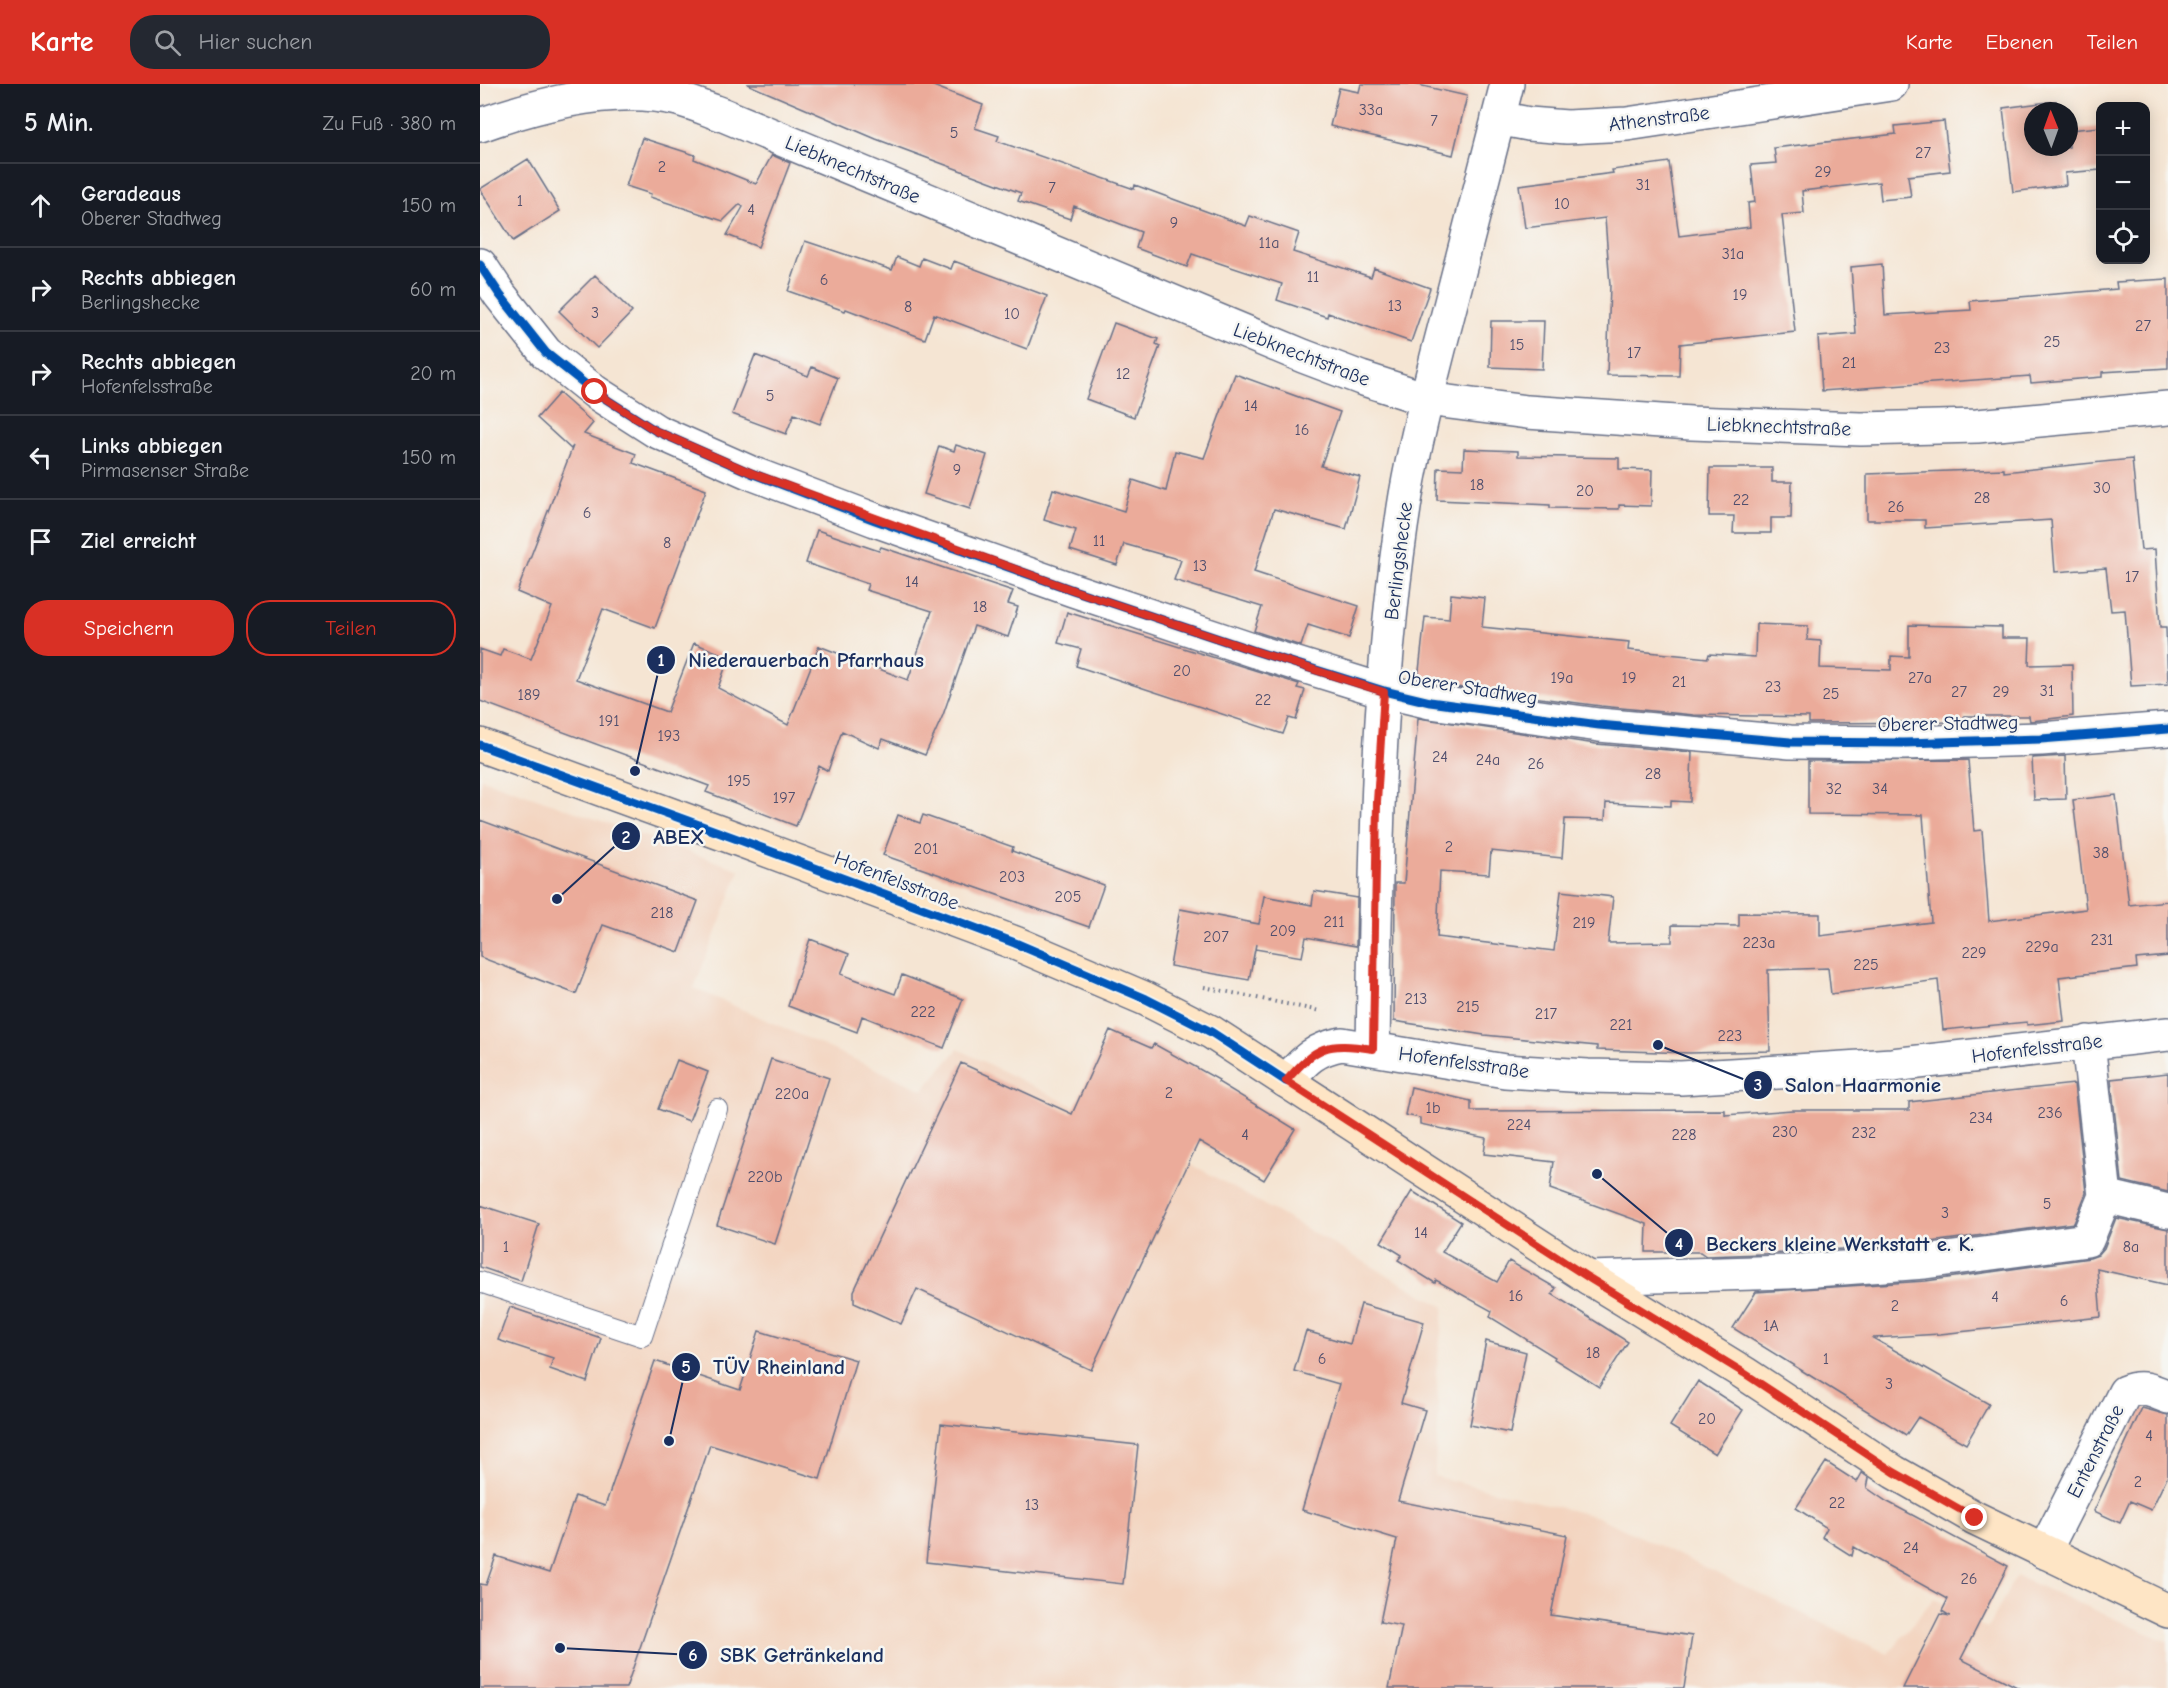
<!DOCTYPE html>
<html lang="de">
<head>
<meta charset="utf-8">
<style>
	:root { --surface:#171b24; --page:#242831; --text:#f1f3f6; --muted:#9ea1a6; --line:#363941; --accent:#d93025 }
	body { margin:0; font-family:"Comic Neue",sans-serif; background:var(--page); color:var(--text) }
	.controls { position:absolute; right:18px; top:18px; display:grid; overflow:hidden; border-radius:12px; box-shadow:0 3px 15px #0003 }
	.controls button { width:54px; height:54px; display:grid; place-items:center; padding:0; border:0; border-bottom:2px solid var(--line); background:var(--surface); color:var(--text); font:30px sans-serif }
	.compass { position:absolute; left:1544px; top:18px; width:54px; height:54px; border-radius:50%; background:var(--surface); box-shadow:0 3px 15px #0003; rotate:359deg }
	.stop { position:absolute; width:18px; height:18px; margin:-14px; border:4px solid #d93025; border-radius:50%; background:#fff }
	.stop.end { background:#d93025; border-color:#fff; box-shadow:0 2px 6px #0008 }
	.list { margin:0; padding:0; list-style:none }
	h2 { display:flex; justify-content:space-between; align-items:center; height:78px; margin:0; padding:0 24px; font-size:26px }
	h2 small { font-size:20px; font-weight:400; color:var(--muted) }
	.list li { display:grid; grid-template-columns:39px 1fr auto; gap:18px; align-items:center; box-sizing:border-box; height:84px; padding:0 24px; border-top:2px solid var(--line) }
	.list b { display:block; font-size:22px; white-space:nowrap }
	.list p { margin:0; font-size:20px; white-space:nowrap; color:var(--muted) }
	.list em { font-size:20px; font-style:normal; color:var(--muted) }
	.actions { display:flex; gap:12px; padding:18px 24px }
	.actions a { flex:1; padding:14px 0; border:2px solid var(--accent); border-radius:24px; text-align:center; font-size:21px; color:var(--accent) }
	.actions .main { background:var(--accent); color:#fff }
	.icon { flex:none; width:33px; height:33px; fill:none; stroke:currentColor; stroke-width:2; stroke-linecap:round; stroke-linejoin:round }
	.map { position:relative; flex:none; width:1688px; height:1604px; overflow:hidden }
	header { display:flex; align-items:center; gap:36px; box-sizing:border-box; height:84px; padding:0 30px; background:var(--accent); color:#fff }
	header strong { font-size:28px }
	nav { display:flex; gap:33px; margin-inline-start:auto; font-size:21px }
	.search { width:420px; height:54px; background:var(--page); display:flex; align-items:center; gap:15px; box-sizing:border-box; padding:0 21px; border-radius:24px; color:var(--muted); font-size:22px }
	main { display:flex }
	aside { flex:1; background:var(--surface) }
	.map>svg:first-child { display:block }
	.built { fill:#f3d4bf }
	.building { fill:#ebab9a }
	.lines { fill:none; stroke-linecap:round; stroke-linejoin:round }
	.service-casing { stroke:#676f87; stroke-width:22 }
	.minor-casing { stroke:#676f87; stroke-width:36 }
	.secondary-casing { stroke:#676f87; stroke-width:36 }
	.path { stroke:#676f87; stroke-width:4; stroke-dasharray:1.5 4.5; stroke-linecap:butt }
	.service { stroke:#fff; stroke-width:20 }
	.minor { stroke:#fff; stroke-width:33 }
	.secondary { stroke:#fee5c5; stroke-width:33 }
	.cycleway-casing { stroke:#f6f6f2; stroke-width:13 }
	.cycleway { stroke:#0057b8; stroke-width:9 }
	.route { stroke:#d93025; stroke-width:8 }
	.labels { text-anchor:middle; stroke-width:5; stroke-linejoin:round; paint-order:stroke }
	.number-label { font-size:16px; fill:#4f4e6d }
	.street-label { font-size:20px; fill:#1b2f5e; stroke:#f6f6f2 }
	.leader { fill:none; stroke:#1b2f5e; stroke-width:2 }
	.callout-dot { fill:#1b2f5e; stroke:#f6f6f2; stroke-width:2 }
	.mark-label { font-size:18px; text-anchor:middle; font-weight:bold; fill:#fff }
	.callout-label { font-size:21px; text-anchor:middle; font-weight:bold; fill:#1b2f5e; stroke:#f6f6f2; stroke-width:5; stroke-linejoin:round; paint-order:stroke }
</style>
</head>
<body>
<header>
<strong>Karte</strong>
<div class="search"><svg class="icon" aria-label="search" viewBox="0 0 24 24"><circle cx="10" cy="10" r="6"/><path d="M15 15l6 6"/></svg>Hier suchen</div>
<nav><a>Karte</a><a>Ebenen</a><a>Teilen</a></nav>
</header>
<main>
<aside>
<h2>5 Min.<small>Zu Fuß · 380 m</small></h2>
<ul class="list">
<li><svg class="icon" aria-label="ahead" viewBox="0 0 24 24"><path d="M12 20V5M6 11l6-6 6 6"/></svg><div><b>Geradeaus</b><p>Oberer Stadtweg</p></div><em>150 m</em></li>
<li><svg class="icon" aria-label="right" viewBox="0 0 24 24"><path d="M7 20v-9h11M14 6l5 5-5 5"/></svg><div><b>Rechts abbiegen</b><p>Berlingshecke</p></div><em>60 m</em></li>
<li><svg class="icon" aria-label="right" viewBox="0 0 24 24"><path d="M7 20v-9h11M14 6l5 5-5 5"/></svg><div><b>Rechts abbiegen</b><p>Hofenfelsstraße</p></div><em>20 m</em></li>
<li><svg class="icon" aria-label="left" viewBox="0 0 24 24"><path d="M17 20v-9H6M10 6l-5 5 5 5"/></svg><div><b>Links abbiegen</b><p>Pirmasenser Straße</p></div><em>150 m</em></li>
<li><svg class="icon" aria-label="arrive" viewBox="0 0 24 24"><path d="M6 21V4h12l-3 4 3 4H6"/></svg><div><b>Ziel erreicht</b></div></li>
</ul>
<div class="actions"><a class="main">Speichern</a><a>Teilen</a></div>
</aside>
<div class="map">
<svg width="1688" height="1604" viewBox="0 0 1688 1604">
	<rect width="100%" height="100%" fill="#f6f6f2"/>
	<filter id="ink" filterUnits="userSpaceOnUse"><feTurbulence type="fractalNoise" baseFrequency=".0167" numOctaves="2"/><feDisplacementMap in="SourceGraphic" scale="12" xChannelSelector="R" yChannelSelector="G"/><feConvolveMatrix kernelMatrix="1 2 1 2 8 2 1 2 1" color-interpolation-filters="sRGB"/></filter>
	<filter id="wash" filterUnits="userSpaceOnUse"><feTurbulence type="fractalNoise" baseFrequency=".008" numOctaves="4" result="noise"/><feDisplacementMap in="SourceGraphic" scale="24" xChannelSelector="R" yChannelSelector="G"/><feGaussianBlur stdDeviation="1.35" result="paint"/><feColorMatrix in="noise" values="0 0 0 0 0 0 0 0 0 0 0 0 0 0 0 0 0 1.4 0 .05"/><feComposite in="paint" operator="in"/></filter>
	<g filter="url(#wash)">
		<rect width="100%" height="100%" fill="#f5e5d3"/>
		<path class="built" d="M0 694 260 786 214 904 443 1006 478 965 724 1087 964 1223 956 1289 959 1327 954 1392 1118 1433 1408 1570 1454 1514 1507 1545 1536 1492 1688 1558V1604H0Z"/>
		<g id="blocks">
			<path class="building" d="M267 0H448L503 21 495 44 519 52 517 57 654 105 655 101 766 142 770 132 819 149 813 168 891 193 894 184 950 204 931 258 848 229 847 233 797 216 802 200 712 170 707 183 656 164 661 148 594 122 590 135 538 117 541 109 396 55Z
				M881 0H934L987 12 973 71 850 42 859 4 879 8Z
				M1576 17 1577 27H1553V63H1589V46L1620 43V86L1585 89 1586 101 1533 108 1523 24Z
				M1464 37 1470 87 1428 92 1431 113 1401 116 1399 98 1322 107 1324 129 1302 131 1315 248 1200 260 1199 292 1127 291 1130 201 1125 134 1045 144 1039 101 1133 89 1132 86 1189 78 1199 152 1270 143 1268 119 1275 118 1271 81 1296 79 1294 64 1416 50 1415 42Z
				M162 54 215 71 214 75 276 100 292 71 310 79 278 163 247 151 263 123 260 120 243 137 170 113 171 110 146 102Z
				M48 75 80 127 33 157 0 105Z
				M325 157 412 186 417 173 439 182 442 174 471 185 474 177 567 212 547 265 454 230 445 255 366 225 365 227 308 207Z
				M1402 180 1405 231 1491 226 1490 217 1637 205 1636 198 1688 195V284L1622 288V293L1551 299 1550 292 1342 307 1338 253 1376 250 1371 183Z
				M115 191 152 228 117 264 79 227Z
				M1011 237H1064L1062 285 1010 283Z
				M634 239 678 255 676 260 680 262 654 333 606 315Z
				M275 271 328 292 332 283 358 294 340 340 314 330 306 350 252 330Z
				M755 290 860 328 841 382 880 393 866 445 794 425 774 488 879 522 869 554 828 541 821 562 774 547 782 523 694 496 701 476 644 460 637 481 590 466 596 446 564 436 573 405 644 427 653 396 686 407 695 367 724 374Z
				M79 309 113 339 104 350 156 370 153 379 226 406 175 544 123 525 96 595 187 628 214 559 249 573 238 604 308 641 339 562 428 596 452 527 386 506 388 500 326 479 337 446 399 467 401 463 533 507 528 520 538 523 528 553 494 542 463 631 445 671 403 655 399 664 362 647 348 687 339 682 316 742 226 708 229 702 0 617V565L20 572 23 565 51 575 72 523 37 508 93 362 91 365 57 334Z
				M476 361 507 371 490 425 444 410 459 362 474 367Z
				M984 365 1038 367V372L1139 374V385L1172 386 1171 422 1139 421V425L1070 424V421L957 416 958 384 983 385Z
				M1652 375 1661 466 1675 465 1680 543H1686L1688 600 1651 602 1645 526 1631 527 1626 484 1575 488 1571 436 1445 444V436H1387V390L1524 385V388Z
				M1230 384H1292V398H1312L1311 434H1291V449H1253L1254 432H1229Z
				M971 510 1005 514 1002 543 1149 558 1148 566 1228 574 1229 570 1275 573 1276 540 1328 542 1327 556 1341 557 1340 584 1411 586V572L1429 573V541L1522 543V554H1550L1549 581 1592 580 1593 632 1560 636 1550 637 1549 632H1484L1485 638 1329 639V633L1214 631 1121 622 953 600 938 596 945 533 969 535Z
				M587 528 819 600 817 604 825 606 816 636 809 634 803 650 596 582 601 565 578 559Z
				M938 634 1116 660 1212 668 1210 718 1191 717V722L1126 719 1125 736 1085 735 1082 774 1011 767 1009 790 960 787 957 853 1074 867 1081 807 1133 813 1128 859 1192 858V841L1259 842V829L1340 830V852L1451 838 1443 731 1328 730V677L1488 676 1494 747 1502 746 1509 837 1606 825 1593 716 1636 711 1649 821 1688 817V872L1656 875 1657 884 1579 893 1584 937 1547 941V938L1463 946 1458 896 1351 910 1348 884 1288 886 1290 967 1210 969 1117 966V962L1004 951 914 937 915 799H924Z
				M1585 672 1586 715 1554 716 1552 674Z
				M418 731 440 739 443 731 533 763 532 767 624 801 609 843 403 771Z
				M0 736 218 817 199 868 123 841 96 910 0 873Z
				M834 807 877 814 876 862 826 853 822 873 775 865 776 860 769 896 690 882 700 825 779 840 784 812 832 821Z
				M330 855 369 870 361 890 415 910 422 891 483 915 464 964 382 932 377 948 308 922Z
				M630 946 671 964 674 960 739 996 738 998 815 1045 784 1096 719 1057 611 1286 437 1205 421 1240 374 1219V1207L481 979 592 1030Z
				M291 975 349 994 295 1160 237 1141Z
				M197 976 228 988 209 1037 178 1025Z
				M1688 989V1108L1642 1097 1631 995Z
				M1594 1000 1606 1109 1594 1139 1443 1159 1307 1169 1226 1172 1220 1168H1166L1167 1140 1070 1105 1074 1078 1004 1070 1006 1054 940 1040V1034L925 1031 931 1003 991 1017V1027L1245 1026V1031L1313 1026H1429V1018Z
				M932 1107 981 1138 962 1168 1017 1198 1029 1177 1076 1204 1072 1210 1148 1258 1119 1303 1074 1275 1075 1273 1010 1233 1012 1227 956 1196 955 1199 918 1176 922 1171 901 1158Z
				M0 1121 59 1140 41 1197 0 1183Z
				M1636 1134 1688 1145V1201L1617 1185 1621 1233 1460 1250 1393 1254 1509 1320 1486 1360 1438 1333 1426 1351 1253 1244 1276 1208 1446 1197 1610 1174 1618 1171 1624 1164Z
				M881 1220 944 1238 921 1319 945 1326 918 1417 1087 1451 1071 1531 1212 1552 1204 1604H909L922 1542 900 1538 917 1455 822 1426 859 1300 814 1287 826 1247 870 1260Z
				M30 1223 121 1254 107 1298 70 1285 73 1274 18 1256Z
				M279 1247 376 1276 340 1395 230 1361 146 1604H0V1500L6 1501 16 1472 69 1489 95 1412 125 1422 175 1277 260 1306Z
				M1006 1257 1046 1268 1030 1349 990 1341Z
				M1218 1297 1263 1326 1235 1370 1190 1342Z
				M1662 1324 1688 1331V1391L1671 1426 1650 1417 1640 1439 1614 1427Z
				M461 1340 658 1361 643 1500 446 1478Z
				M1346 1378 1377 1398 1382 1389 1389 1394 1387 1404 1406 1417 1528 1482 1481 1575 1539 1604H1423L1460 1530 1470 1532 1462 1527 1468 1515 1374 1463 1372 1472 1342 1453 1347 1444 1316 1424Z"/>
		</g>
	</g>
	<g filter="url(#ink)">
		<use href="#blocks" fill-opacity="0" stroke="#676f87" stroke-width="1.5"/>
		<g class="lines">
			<g class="service-casing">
				<path id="service" d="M0 1198 162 1252 237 1025"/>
			</g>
			<g class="minor-casing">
				<path id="minor" d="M1018 34 1049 40 1087 43 1147 40 1411 0
					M0 41C59 20 135 0 198 15 212 19 227 25 241 30L823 272 881 294 946 315 1047 328 1211 339 1381 345 1497 342 1688 324
					M0 181 20 211 66 269 115 308 176 347 271 389 395 436 593 506 775 567 904 607 950 618 1119 641 1310 658 1424 659 1561 655 1688 645
					M893 965C896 780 896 594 926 411 936 353 951 295 966 238 986 159 1007 80 1027 0
					M806 997C825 976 834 965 862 960L1025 987 1108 992 1201 994 1412 981 1688 950
					M1625 1112 1688 1127
					M1109 1194 1308 1188 1445 1178 1607 1156 1625 1112 1608 958
					M1564 1468 1645 1308C1661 1301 1672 1306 1688 1313"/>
			</g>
			<g class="secondary-casing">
				<path id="secondary" d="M0 661 260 756 535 859 666 915 731 948 1109 1194 1264 1289 1414 1388 1495 1434 1688 1527"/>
			</g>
			<path class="path" d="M724 903 840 927"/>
			<use href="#service" class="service"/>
			<use href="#minor" class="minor"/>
			<use href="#secondary" class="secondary"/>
			<g class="cycleway-casing">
				<path id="cycleway" d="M0 181 20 211 66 269 115 308 176 347 271 389 395 436 593 506 775 567 904 607 950 618 1119 641 1310 658 1424 659 1561 655 1688 645
					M0 661 260 756 535 859 666 915 731 948 806 997"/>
			</g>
			<use href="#cycleway" class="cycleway"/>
		</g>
	</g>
	<g class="lines" filter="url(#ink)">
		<path class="route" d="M115 308 176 347 272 389 593 506 775 567 904 608 897 718 893 965C846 958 838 961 806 997L1109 1194 1264 1289 1414 1388 1495 1434"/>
	</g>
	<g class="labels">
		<g class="number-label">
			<text x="891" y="31">33a</text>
			<text x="954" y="42">7</text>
			<text x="474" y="54">5</text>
			<text x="1443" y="74">27</text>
			<text x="182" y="88">2</text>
			<text x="1343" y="93">29</text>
			<text x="1163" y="106">31</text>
			<text x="572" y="109">7</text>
			<text x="40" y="122">1</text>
			<text x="1082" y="125">10</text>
			<text x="271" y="131">4</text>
			<text x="694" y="144">9</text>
			<text x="789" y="164">11a</text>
			<text x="1253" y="175">31a</text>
			<text x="833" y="198">11</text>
			<text x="344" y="201">6</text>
			<text x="1260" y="216">19</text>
			<text x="915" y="227">13</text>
			<text x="428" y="228">8</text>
			<text x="115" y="234">3</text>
			<text x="532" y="235">10</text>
			<text x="1663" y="247">27</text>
			<text x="1572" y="263">25</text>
			<text x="1037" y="266">15</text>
			<text x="1462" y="269">23</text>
			<text x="1154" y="274">17</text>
			<text x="1369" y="284">21</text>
			<text x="643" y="295">12</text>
			<text x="290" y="317">5</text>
			<text x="771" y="327">14</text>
			<text x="822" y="351">16</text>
			<text x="477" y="391">9</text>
			<text x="997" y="406">18</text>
			<text x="1622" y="409">30</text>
			<text x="1105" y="412">20</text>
			<text x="1502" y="419">28</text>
			<text x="1261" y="421">22</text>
			<text x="1416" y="428">26</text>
			<text x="107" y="434">6</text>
			<text x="619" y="462">11</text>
			<text x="187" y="464">8</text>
			<text x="720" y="487">13</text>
			<text x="1652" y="498">17</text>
			<text x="432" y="503">14</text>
			<text x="500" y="528">18</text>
			<text x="702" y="592">20</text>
			<text x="1082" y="599">19a</text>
			<text x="1149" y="599">19</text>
			<text x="1440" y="599">27a</text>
			<text x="1199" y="603">21</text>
			<text x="1293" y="608">23</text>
			<text x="1567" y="612">31</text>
			<text x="1479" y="613">27</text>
			<text x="1521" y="613">29</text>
			<text x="1351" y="615">25</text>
			<text x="49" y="616">189</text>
			<text x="783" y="621">22</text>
			<text x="129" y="642">191</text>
			<text x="189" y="657">193</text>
			<text x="960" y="678">24</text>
			<text x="1008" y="681">24a</text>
			<text x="1056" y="685">26</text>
			<text x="1173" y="695">28</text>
			<text x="259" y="702">195</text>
			<text x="1354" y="710">32</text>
			<text x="1400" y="710">34</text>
			<text x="304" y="719">197</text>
			<text x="969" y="768">2</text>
			<text x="446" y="770">201</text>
			<text x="1621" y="774">38</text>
			<text x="532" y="798">203</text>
			<text x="588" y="818">205</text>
			<text x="182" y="834">218</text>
			<text x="854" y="843">211</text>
			<text x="1104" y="844">219</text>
			<text x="803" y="852">209</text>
			<text x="736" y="858">207</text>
			<text x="1622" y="861">231</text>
			<text x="1279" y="864">223a</text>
			<text x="1562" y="868">229a</text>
			<text x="1494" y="874">229</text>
			<text x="1386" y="886">225</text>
			<text x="936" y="920">213</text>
			<text x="988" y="928">215</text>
			<text x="443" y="933">222</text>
			<text x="1066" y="935">217</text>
			<text x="1141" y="946">221</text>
			<text x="1250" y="957">223</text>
			<text x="689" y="1014">2</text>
			<text x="312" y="1015">220a</text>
			<text x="953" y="1029">1b</text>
			<text x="1570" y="1034">236</text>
			<text x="1501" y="1039">234</text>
			<text x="1039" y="1046">224</text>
			<text x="1305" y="1053">230</text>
			<text x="1384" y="1054">232</text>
			<text x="765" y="1056">4</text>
			<text x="1204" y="1056">228</text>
			<text x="285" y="1098">220b</text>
			<text x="1567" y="1125">5</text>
			<text x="1465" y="1134">3</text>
			<text x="941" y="1154">14</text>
			<text x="26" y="1168">1</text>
			<text x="1651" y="1168">8a</text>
			<text x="1036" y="1217">16</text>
			<text x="1515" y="1218">4</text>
			<text x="1584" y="1222">6</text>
			<text x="1415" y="1227">2</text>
			<text x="1291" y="1247">1A</text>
			<text x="1113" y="1274">18</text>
			<text x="842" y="1280">6</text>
			<text x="1346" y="1280">1</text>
			<text x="1409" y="1305">3</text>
			<text x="1227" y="1340">20</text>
			<text x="1669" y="1357">4</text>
			<text x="1658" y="1403">2</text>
			<text x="1357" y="1424">22</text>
			<text x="552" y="1426">13</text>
			<text x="1431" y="1469">24</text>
			<text x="1489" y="1500">26</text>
		</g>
		<g class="street-label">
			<text transform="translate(1179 34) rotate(-7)" y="7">Athenstraße</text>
			<text transform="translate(373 85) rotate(23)" y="7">Liebknechtstraße</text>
			<text transform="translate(822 270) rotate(21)" y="7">Liebknechtstraße</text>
			<text transform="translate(1299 342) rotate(2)" y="7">Liebknechtstraße</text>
			<text transform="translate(918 477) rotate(-83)" y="7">Berlingshecke</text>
			<text transform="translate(988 603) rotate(9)" y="7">Oberer Stadtweg</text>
			<text transform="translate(1468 639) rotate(-1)" y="7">Oberer Stadtweg</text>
			<text transform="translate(417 796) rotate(21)" y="7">Hofenfelsstraße</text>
			<text transform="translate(1557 964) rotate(-7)" y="7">Hofenfelsstraße</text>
			<text transform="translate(984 978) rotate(8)" y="7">Hofenfelsstraße</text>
			<text transform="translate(1615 1367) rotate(-63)" y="7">Entenstraße</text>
		</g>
	</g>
	<path class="leader" d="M155 687L181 576M77 815L146 752M1178 961L1278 1001M1117 1090L1199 1159M189 1357L206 1283M80 1564L213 1571"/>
	<g class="callout-dot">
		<circle cx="155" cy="687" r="6"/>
		<circle cx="77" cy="815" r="6"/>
		<circle cx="1178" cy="961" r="6"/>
		<circle cx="1117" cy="1090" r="6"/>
		<circle cx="189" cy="1357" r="6"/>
		<circle cx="80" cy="1564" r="6"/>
		<circle cx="181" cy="576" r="15"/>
		<circle cx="146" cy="752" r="15"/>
		<circle cx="1278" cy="1001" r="15"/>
		<circle cx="1199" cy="1159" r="15"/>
		<circle cx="206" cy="1283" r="15"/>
		<circle cx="213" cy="1571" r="15"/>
	</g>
	<g class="mark-label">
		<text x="181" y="582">1</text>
		<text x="146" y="759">2</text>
		<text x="1278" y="1007">3</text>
		<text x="1199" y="1166">4</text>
		<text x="206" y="1289">5</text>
		<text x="213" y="1577">6</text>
	</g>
	<g class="callout-label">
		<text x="326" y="583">Niederauerbach Pfarrhaus</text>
		<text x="199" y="760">ABEX</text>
		<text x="1383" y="1008">Salon Haarmonie</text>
		<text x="1360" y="1167">Beckers kleine Werkstatt e. K.</text>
		<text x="299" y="1290">TÜV Rheinland</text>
		<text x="322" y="1578">SBK Getränkeland</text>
	</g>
</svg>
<div class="controls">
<button>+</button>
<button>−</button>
<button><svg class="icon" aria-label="locate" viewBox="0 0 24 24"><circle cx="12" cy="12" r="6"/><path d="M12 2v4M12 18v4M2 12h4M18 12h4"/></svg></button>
</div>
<svg class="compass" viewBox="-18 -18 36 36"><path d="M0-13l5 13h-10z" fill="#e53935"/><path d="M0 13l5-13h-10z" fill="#9ea1a6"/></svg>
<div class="stop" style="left:115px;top:308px"></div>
<div class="stop end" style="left:1495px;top:1434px"></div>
</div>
</main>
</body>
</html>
